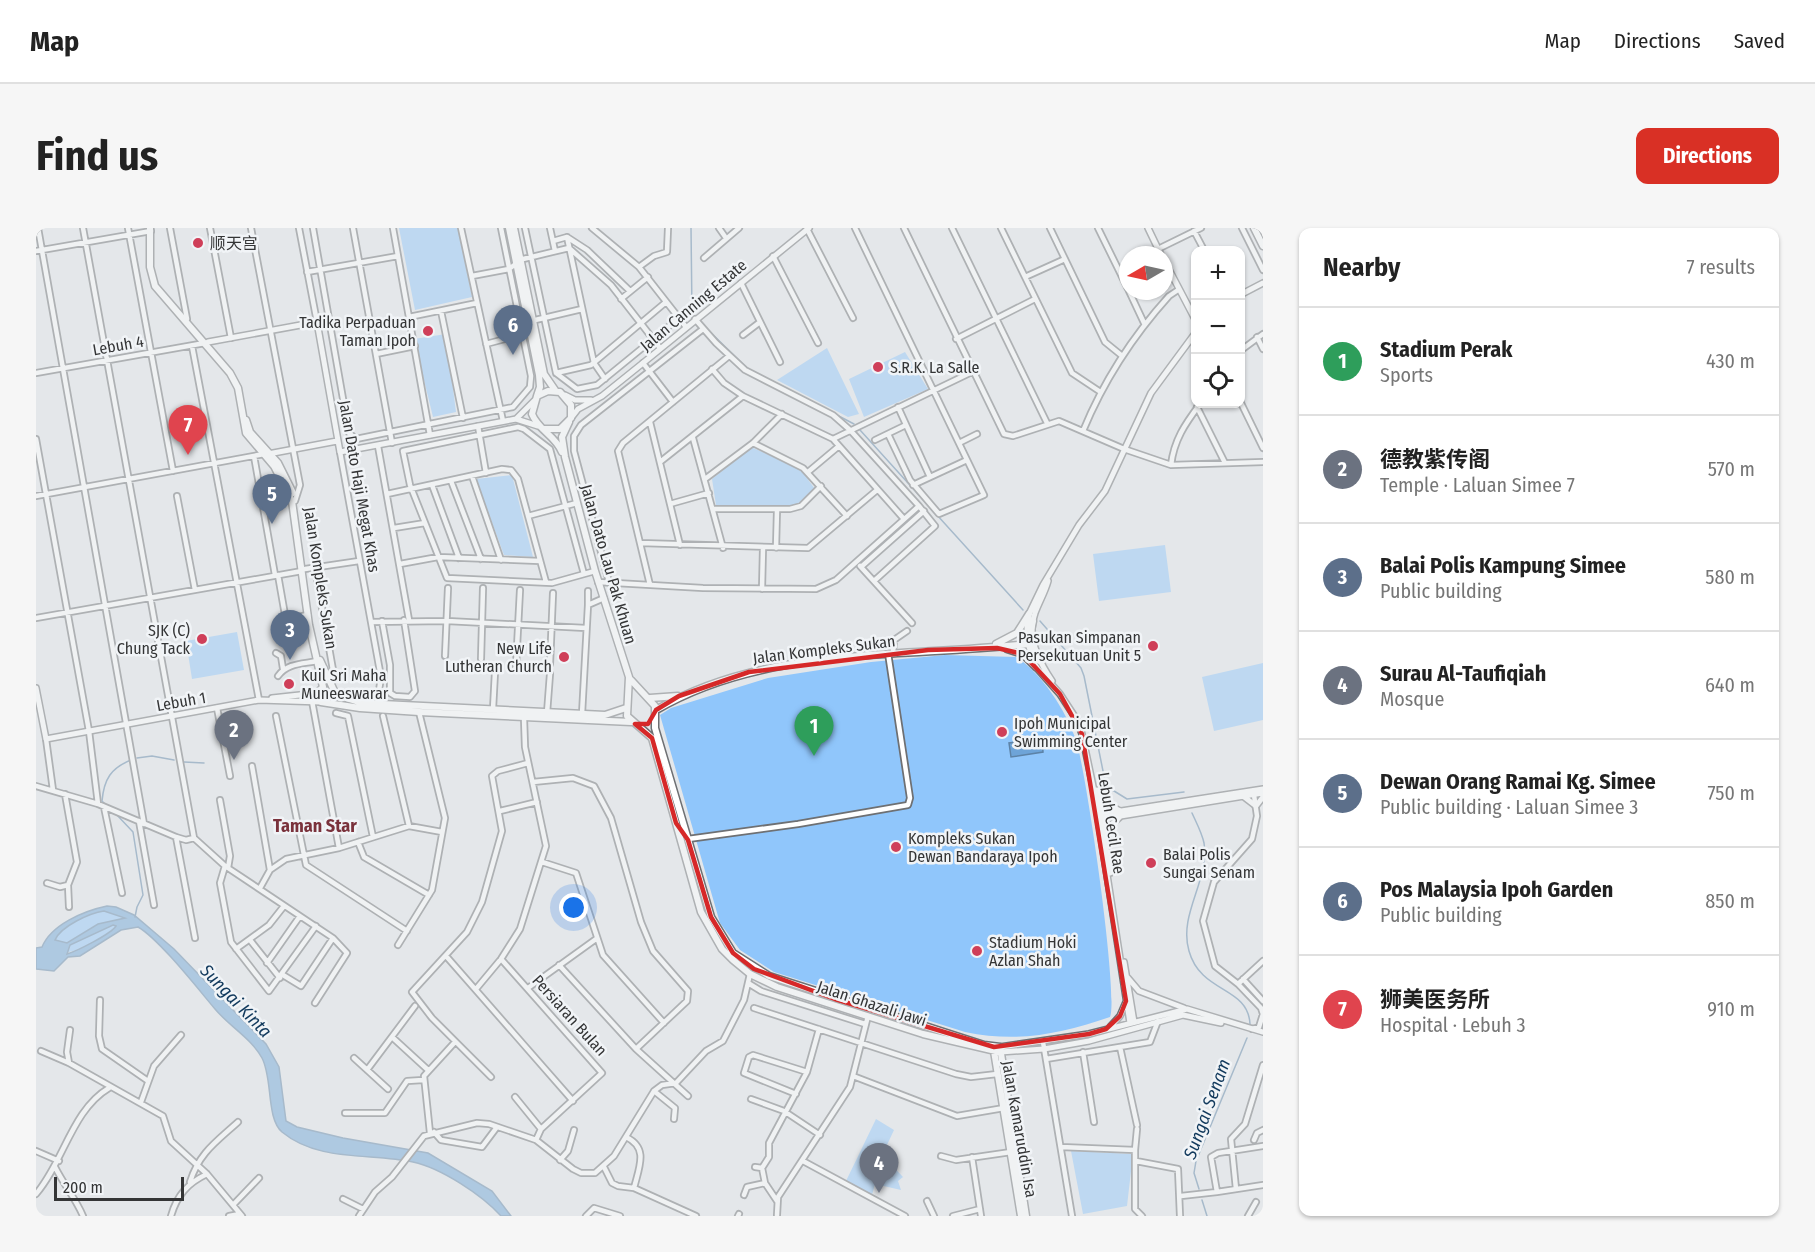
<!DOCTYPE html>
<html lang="en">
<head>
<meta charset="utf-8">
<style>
	:root { --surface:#fff; --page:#f6f6f6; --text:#222; --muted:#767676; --line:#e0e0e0; --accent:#d93025 }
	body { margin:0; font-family:"Fira Sans Condensed","Noto Sans SC",sans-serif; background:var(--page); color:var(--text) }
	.controls { position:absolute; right:18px; top:18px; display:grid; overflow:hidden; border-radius:12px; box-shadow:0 2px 4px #0004 }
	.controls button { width:54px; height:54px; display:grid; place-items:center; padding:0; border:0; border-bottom:2px solid var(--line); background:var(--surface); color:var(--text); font:30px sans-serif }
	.compass { position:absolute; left:1083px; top:18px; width:54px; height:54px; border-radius:50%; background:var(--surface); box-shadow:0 2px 4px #0004; rotate:261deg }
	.scale { position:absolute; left:18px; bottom:15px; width:130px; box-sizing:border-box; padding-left:6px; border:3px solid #343536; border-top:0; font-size:16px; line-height:21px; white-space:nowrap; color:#343536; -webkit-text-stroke:4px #f1f4f7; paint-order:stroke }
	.you { position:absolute; left:538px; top:680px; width:21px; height:21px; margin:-15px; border:4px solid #fff; border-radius:50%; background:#1a73e8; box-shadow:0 0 0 9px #1a73e833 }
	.badge { display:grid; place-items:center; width:39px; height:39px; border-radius:50%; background:var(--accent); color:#fff; font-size:20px; font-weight:700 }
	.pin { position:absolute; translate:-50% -50px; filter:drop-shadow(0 2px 3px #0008) }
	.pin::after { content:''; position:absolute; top:32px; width:21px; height:18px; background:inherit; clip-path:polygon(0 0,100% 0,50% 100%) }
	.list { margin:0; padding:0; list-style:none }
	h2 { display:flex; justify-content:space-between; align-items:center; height:78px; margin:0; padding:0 24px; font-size:26px }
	h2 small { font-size:20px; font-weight:400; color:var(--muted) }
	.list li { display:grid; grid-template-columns:39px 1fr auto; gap:18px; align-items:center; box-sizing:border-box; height:108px; padding:0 24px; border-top:2px solid var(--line) }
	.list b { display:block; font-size:22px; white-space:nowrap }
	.list p { margin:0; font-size:20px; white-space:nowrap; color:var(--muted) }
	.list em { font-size:20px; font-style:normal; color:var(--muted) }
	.icon { flex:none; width:33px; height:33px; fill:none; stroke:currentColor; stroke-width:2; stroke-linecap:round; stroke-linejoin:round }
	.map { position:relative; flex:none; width:1227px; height:988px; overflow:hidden; border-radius:12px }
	header { display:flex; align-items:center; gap:36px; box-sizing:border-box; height:84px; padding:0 30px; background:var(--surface); border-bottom:2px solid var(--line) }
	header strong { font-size:28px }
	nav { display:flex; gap:33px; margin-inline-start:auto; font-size:21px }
	.intro { display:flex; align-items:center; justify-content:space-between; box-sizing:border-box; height:144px; padding:0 36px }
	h1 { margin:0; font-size:42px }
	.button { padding:15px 27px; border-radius:12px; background:var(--accent); color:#fff; font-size:21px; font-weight:700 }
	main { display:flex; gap:36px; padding:0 36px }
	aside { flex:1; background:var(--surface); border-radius:12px; box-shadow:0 2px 4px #0004 }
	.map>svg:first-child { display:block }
	.green { fill:#90c6fb }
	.water { fill:#6ea4d8; stroke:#5d83a7; stroke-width:1.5; fill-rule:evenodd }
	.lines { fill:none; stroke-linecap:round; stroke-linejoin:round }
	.stream { stroke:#5d83a7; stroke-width:1.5 }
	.minor-casing { stroke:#6e7073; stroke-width:8 }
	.tertiary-casing { stroke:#6e7073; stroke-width:8 }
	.secondary-casing { stroke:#6e7073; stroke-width:9 }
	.minor { stroke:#fff; stroke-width:4.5 }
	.tertiary { stroke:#fff; stroke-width:5 }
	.secondary { stroke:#fff; stroke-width:6 }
	.marked { fill:none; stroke:#d62828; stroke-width:4.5; stroke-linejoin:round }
	.poi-dot { fill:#cf3f59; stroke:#f1f4f7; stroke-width:2 }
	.labels { text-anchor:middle; stroke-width:5; stroke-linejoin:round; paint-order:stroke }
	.poi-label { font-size:16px; fill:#343536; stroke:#f1f4f7; text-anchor:start }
	.street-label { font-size:16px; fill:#343536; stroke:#f1f4f7 }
	.neighbourhood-label { font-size:18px; font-weight:bold; fill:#7a323c; stroke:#f1f4f7 }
	.water-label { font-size:18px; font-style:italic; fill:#123a5d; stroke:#f1f4f7 }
</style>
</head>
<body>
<header>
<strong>Map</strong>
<nav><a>Map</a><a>Directions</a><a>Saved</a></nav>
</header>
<div class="intro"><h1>Find us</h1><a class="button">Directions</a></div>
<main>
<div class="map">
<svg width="1227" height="988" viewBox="0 0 1227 988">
	<rect width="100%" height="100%" fill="#e4e7ea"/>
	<path class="green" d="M363 0H422L436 69 379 82Z
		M410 106 420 184 397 189 378 111Z
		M791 120 823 186 812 189 741 152Z
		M869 124 892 161 828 189 813 151Z
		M715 219 764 241 779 261 760 277H680L676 251Z
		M476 247 497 329 468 327 440 251Z
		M1129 317 1135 364 1063 373 1057 326Z
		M201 404 208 442 156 451 150 413Z
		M909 427 980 429C1006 445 1030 483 1040 512 1050 542 1083 767 1074 789 1024 806 982 815 929 804L738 744 704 722 684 695 624 487 635 480 732 450 835 434Z
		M1227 435V492L1178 503 1166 449Z
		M68 683 90 690 62 696 31 715 19 712C25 698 54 685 68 683Z
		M77 697 80 698C76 706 37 726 30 724L34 717Z
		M840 891 858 902 851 917 850 931 867 949 862 953 865 962 839 956 836 967 810 953Z
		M1035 923 1097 926 1091 978 1047 986Z"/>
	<path class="water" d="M1006 510 1007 524 975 529 973 515Z
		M71 678 80 679 98 687 138 721 230 816 243 839 250 893 261 899 307 910 392 925 456 963 475 988H465C446 967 405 940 377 934 334 925 282 934 246 904 230 890 237 851 226 830 215 810 194 799 179 781 162 761 123 711 102 699L85 702 44 728 32 729 18 743 0 741V720L6 719C15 697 47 683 71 678ZM68 683 89 690 62 696 31 715 19 712C25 698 54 685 68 683ZM77 697 80 698C75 706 41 723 31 726L34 717Z"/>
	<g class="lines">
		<path class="stream" d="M655 0 656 85
			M669 99 713 142
			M757 164 818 196
			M824 202 987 382
			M1004 393 1045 440 1048 448 1070 558 1091 571 1148 564
			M101 530 116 528 138 532
			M148 534 168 535
			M68 575 66 573C68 551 75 540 95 532
			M1156 585C1160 594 1166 605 1168 615 1174 652 1142 686 1153 723 1165 766 1212 758 1214 796
			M80 586 97 604 107 667 101 679 99 689
			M1163 961 1158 945 1160 933 1211 810
			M1166 972 1171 988"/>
		<g class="minor-casing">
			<path id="minor" d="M2 0 108 596
				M47 0 158 610
				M92 0 137 243
				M134 0 151 91
				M174 0 195 110
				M215 0 264 257 259 273
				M263 0 281 94
				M277 0 313 205 320 211 477 179 494 159 495 148 465 0
				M317 0 356 215
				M357 0 394 207
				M425 0 467 193
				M489 0 520 145 541 161 561 157 643 90
				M514 0 519 23
				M556 0 603 39 650 99
				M683 0 690 10
				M819 0 948 267 903 286 874 252 852 206
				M868 0 968 206 977 208 1023 193 1088 221 1135 237 1227 234
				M916 0 1011 195
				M965 0 1036 145 1063 163
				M1014 0 1069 114 1085 127
				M1062 0 1092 61
				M1206 0 1227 42
				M771 1 817 90
				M1158 3 1168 22
				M531 9 558 135 569 151
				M517 13 531 9 551 22 594 63
				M533 20 575 57 624 120
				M1122 21 1165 0
				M0 23 115 3
				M737 28 782 115
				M668 30 703 0
				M483 32 533 20
				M603 39 618 28 631 24 632 0
				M271 44 362 28
				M436 48 473 41 481 35
				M989 49 1029 31
				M705 55 744 134
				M1093 63 1108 95
				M585 71 612 49
				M405 83 427 190
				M373 89 441 75
				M495 93 546 81
				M707 107 724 94
				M1221 109 1227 121
				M920 111 999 71
				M450 116 495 104
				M156 118 223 472
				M1204 123 1227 106
				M340 126 379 118
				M607 135 637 174
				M676 141 688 155 707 168 797 211 868 291
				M0 145 169 115
				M520 145 555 137 630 74
				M1204 173 1227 220
				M862 179 894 249
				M1161 179 1189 235
				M614 194 644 317
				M442 198 450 245
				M1047 203C1068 152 1096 109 1133 68L1142 62
				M657 210 687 320
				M0 211 53 503 62 576
				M797 211 936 144
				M839 212 870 197
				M717 215 767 240 811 288
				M923 215 941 206
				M342 218 373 392
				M304 224 345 449 341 476
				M218 228 239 347
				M624 234 707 168
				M1135 237C1138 212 1149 196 1164 176
				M772 244 803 218
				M436 248 465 332
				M669 251 717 215 746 186
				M415 253 445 331
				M396 257 423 330
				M877 257 931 232
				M351 266 466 241 475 242 482 251 510 354
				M0 268 228 226
				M141 268 159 362
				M634 276 673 265
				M677 281H754L765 278 785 258
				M492 288 541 275
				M358 300 389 295
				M604 315 772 320 841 262
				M740 320 741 282
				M364 336 402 329 504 333
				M824 338 876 395
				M825 339 888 283
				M279 340 297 442
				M269 341 323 333
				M548 346 514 221 488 201 482 199 367 223 374 257 411 350 516 355 559 343
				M242 347 252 404
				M838 353 899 298 883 278
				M562 354 667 360 780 361 800 352 883 278 814 202 797 187 709 142 680 115 659 91
				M573 354 538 223V208L545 197 667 101
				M614 357 582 223 587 215 693 128
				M726 361 727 320
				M552 377V363
				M0 390 266 343
				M249 391 272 387
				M346 393 354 437V465L359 468 374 469 379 463 368 392
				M335 394 411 393 550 400
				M240 425 245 428 247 441
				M857 425 858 412 871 403
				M409 428 412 360
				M445 431 447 360
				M514 436 517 365
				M480 438 484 362
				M242 448C251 435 267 436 281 433
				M276 473 303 620
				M181 480 194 548
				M457 481 459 444
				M300 485 312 488 337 609
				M511 485 514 446
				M546 486 552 377 568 370
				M240 488 270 637 371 703
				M347 488 373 598
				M10 511 17 562
				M216 538 234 642
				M497 554 537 550 558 558 575 590 605 694 617 723 652 763 651 773 600 821
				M0 558 62 576 140 609 150 612 158 610 189 638 297 710 311 725 279 775
				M184 572 194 628 192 640
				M68 579 86 665
				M464 583 501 574
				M103 593 118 677
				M140 609 159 710
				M652 611 762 596 872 577 874 570 852 425
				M322 614 328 629 393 667
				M506 634 540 645 567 727 628 795
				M189 638 184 655 195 714 233 763 280 698
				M11 655 24 659 32 657 41 634 29 566
				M32 657 33 679
				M224 660 234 642 250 631 303 620 373 598 406 604
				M214 712 244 750
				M362 717 396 662 409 590 383 484
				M200 721 233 697 248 678
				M410 728 537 873
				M465 731 566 845 505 901 500 912
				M231 735 264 688
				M523 737 600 821 652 868
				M247 747 265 758 297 710
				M1207 751 1227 773
				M712 755 725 763 829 796
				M1202 756 1227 733
				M492 760 560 711
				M440 761 465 731 484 701 510 618 489 519 488 490
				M64 772 63 808 66 821 112 853
				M718 780 920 846 935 849 961 846
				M1216 801 1223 799 1227 786 1225 780 1202 756 1179 738 1167 693 1178 654 1216 611 1221 588 1218 567
				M356 809 392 842
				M1007 814 1036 988
				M1084 819 1101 897
				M5 823 33 835 127 888 135 913 171 946 206 988
				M1047 824 1058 894
				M318 830 352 861
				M1010 831 1114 814 1122 793
				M33 835 31 824 34 802
				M331 842 379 778
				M817 848 921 888 968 880
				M455 849 396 790 376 764 431 704 446 674 466 603 456 548 462 543 492 535
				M618 863 639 880 638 891
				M760 866 708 845 713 829 717 827 771 844
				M479 869 505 901
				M715 871 748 883 784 907
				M105 874 118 838 145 807
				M309 885H349L371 853 387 852
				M398 904 405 912 446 919 461 899
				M394 905 388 848 419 814
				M590 909C613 920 603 939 598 960
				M1218 912 1221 905 1227 902
				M1227 918 1182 925 1175 929 1181 964 1227 957
				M1025 919 1099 922 1101 901
				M1099 922V981L1106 988
				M0 923 23 933
				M905 928 920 932 975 924
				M936 929 945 988
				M524 932 532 923 538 902
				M767 933 869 988
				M1100 933 1142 941 1144 988
				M19 939C28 957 40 971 47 988
				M568 939 576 955 582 958 598 960 660 988
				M719 939 726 940 733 929V915L771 844 783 801
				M726 940 729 955 741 973
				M154 954C163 925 180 914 202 894
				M1200 961 1195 911 1209 896 1227 837
				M0 966C28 933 36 882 73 860
				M708 967 711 959 729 955
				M1145 968 1181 964
				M307 971 327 981
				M891 973 898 988
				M197 977 223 950
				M741 987 742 969 814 859 832 788
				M135 988C141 967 152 955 171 946
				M193 988 204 986
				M323 988 339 964 356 949 388 908 441 895 453 896 500 912 537 941 545 945H559L578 928 618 863 626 857 640 855 670 823 687 813 708 772 714 746
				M550 988 558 980 584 988
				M702 988 703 986
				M917 988 944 981
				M1212 988 1220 974"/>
		</g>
		<g class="tertiary-casing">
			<path id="tertiary" d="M1112 0 1125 27
				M1128 32 1160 93
				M1204 67 1227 55
				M172 114 281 94 304 224 480 191 498 173
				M529 167 539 172H555
				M535 190 542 181 566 168 607 135 773 0
				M480 191 502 198
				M232 226 301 213
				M1012 353C1009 364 1003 374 999 385 990 408 1003 434 1016 453
				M0 460 10 511 223 472 285 474
				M236 470 282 465
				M1061 562 1074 645
				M1062 565 1073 577 1084 583
				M1207 568 1220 578 1227 569
				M1066 586 1227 561
				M1066 591 1227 565
				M1071 610 1076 596 1085 588
				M1088 734 1098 794
				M1092 750 1103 763 1148 780
				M1094 795 1058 563 1046 506 1041 492 1024 466 1000 439 992 416 991 399 993 386 1007 357 1043 297 1069 263 1115 165 1160 104
				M1074 799 1084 788 1090 774
				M964 819 1053 806 1151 781 1227 804
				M964 824 1008 821 1053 813 1147 787 1185 795"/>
		</g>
		<g class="secondary-casing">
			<path id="secondary" d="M114 0V39L119 58 194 145 202 160 210 205 238 238 256 273 273 397 287 459 282 465 285 474 324 480 383 484 595 494
				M473 0 503 147 504 159 501 168
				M478 0 508 146 519 162
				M1218 0 1227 18
				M210 192 214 204 242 235 257 265
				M533 194 526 209 529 229 559 343 593 449 591 488 616 510 665 684 686 721 697 732 714 746 741 759 887 806 964 824
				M507 201H524L535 190V177L524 164 512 163 501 168 496 186C502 202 519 207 526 224
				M991 413 1004 433
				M960 416 981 405 993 386
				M971 421 987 426 1000 439
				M284 432 300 467 326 475 569 487 590 480
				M595 452 619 478V500L675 689 697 725 733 748 948 817 964 819 990 988
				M614 470 642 468
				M620 482C731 417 869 430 992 416L997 393
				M958 823 985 988"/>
		</g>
		<use href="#minor" class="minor"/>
		<use href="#tertiary" class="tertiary"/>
		<use href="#secondary" class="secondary"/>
	</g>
	<path d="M0 0H1227V988H0ZM961 420 987 426 1024 466 1046 506 1090 773 1084 788 1070 801 1053 806 958 819 799 771 718 741 697 725 675 689 652 612 640 595 616 510 599 496H612L620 482 643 468 713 444 892 422Z" fill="#e4e7ea" fill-opacity=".55" fill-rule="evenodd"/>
	<path class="marked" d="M961 420 987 426 1024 466 1046 506 1090 773 1084 788 1070 801 1053 806 958 819 799 771 718 741 697 725 675 689 652 612 640 595 616 510 599 496H612L620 482 643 468 713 444 892 422Z"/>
	<g class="poi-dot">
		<circle cx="162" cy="15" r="6"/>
		<circle cx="392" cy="103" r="6"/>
		<circle cx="842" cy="139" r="6"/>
		<circle cx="166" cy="411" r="6"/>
		<circle cx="1117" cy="418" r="6"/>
		<circle cx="528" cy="429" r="6"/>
		<circle cx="253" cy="456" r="6"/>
		<circle cx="966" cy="504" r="6"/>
		<circle cx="860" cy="619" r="6"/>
		<circle cx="1115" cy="635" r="6"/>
		<circle cx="941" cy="723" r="6"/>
	</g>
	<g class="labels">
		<g class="poi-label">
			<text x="174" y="21">顺天宫</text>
			<text x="380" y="100" text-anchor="end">Tadika Perpaduan<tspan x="380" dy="18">Taman Ipoh</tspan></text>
			<text x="854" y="145">S.R.K. La Salle</text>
			<text x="154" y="408" text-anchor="end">SJK (C)<tspan x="154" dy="18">Chung Tack</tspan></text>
			<text x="1105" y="415" text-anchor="end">Pasukan Simpanan<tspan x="1105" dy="18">Persekutuan Unit 5</tspan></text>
			<text x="516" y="426" text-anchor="end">New Life<tspan x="516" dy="18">Lutheran Church</tspan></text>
			<text x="265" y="453">Kuil Sri Maha<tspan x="265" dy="18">Muneeswarar</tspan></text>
			<text x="978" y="501">Ipoh Municipal<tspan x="978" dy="18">Swimming Center</tspan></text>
			<text x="872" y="616">Kompleks Sukan<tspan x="872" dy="18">Dewan Bandaraya Ipoh</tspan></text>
			<text x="1127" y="632">Balai Polis<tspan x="1127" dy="18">Sungai Senam</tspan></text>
			<text x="953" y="720">Stadium Hoki<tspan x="953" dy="18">Azlan Shah</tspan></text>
		</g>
		<g class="street-label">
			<text transform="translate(657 77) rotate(-40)" y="6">Jalan Canning Estate</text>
			<text transform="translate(82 117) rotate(-10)" y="6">Lebuh 4</text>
			<text transform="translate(324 258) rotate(80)" y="6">Jalan Dato Haji Megat Khas</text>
			<text transform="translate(573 336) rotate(74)" y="6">Jalan Dato Lau Pak Khuan</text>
			<text transform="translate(285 350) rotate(81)" y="6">Jalan Kompleks Sukan</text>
			<text transform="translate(788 421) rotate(-7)" y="6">Jalan Kompleks Sukan</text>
			<text transform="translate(145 473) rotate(-10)" y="6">Lebuh 1</text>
			<text transform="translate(1076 595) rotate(81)" y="6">Lebuh Cecil Rae</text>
			<text transform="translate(836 775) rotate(18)" y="6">Jalan Ghazali Jawi</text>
			<text transform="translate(534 787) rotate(48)" y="6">Persiaran Bulan</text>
			<text transform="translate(984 901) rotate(80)" y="6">Jalan Kamaruddin Isa</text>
		</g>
		<g class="neighbourhood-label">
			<text x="279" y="604">Taman Star</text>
		</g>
		<g class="water-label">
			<text transform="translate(200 773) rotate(46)" y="6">Sungai Kinta</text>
			<text transform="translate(1171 881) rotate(-70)" y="6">Sungai Senam</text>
		</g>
	</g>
</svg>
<div class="controls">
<button>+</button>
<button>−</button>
<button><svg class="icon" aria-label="locate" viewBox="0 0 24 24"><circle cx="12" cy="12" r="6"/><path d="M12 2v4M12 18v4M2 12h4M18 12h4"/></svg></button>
</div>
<svg class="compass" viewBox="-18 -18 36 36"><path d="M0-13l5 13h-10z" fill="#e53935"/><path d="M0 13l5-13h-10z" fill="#767676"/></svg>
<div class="scale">200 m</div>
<div class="you"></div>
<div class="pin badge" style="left:778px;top:528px;background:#2e9e5b">1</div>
<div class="pin badge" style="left:198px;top:532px;background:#6b7280">2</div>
<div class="pin badge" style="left:254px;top:432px;background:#5c6f8a">3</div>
<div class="pin badge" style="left:843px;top:965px;background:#6b7280">4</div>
<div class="pin badge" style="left:236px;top:296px;background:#5c6f8a">5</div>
<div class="pin badge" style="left:477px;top:127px;background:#5c6f8a">6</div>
<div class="pin badge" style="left:152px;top:227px;background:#e0444e">7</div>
</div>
<aside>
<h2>Nearby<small>7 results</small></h2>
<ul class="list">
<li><span class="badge" style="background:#2e9e5b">1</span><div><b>Stadium Perak</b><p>Sports</p></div><em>430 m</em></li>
<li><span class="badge" style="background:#6b7280">2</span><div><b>德教紫传阁</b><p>Temple · Laluan Simee 7</p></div><em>570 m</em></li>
<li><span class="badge" style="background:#5c6f8a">3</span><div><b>Balai Polis Kampung Simee</b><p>Public building</p></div><em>580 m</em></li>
<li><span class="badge" style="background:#6b7280">4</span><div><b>Surau Al-Taufiqiah</b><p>Mosque</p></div><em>640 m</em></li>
<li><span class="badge" style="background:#5c6f8a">5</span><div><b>Dewan Orang Ramai Kg. Simee</b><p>Public building · Laluan Simee 3</p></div><em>750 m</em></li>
<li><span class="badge" style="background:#5c6f8a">6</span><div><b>Pos Malaysia Ipoh Garden</b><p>Public building</p></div><em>850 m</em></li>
<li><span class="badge" style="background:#e0444e">7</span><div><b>狮美医务所</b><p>Hospital · Lebuh 3</p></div><em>910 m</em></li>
</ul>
</aside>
</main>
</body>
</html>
